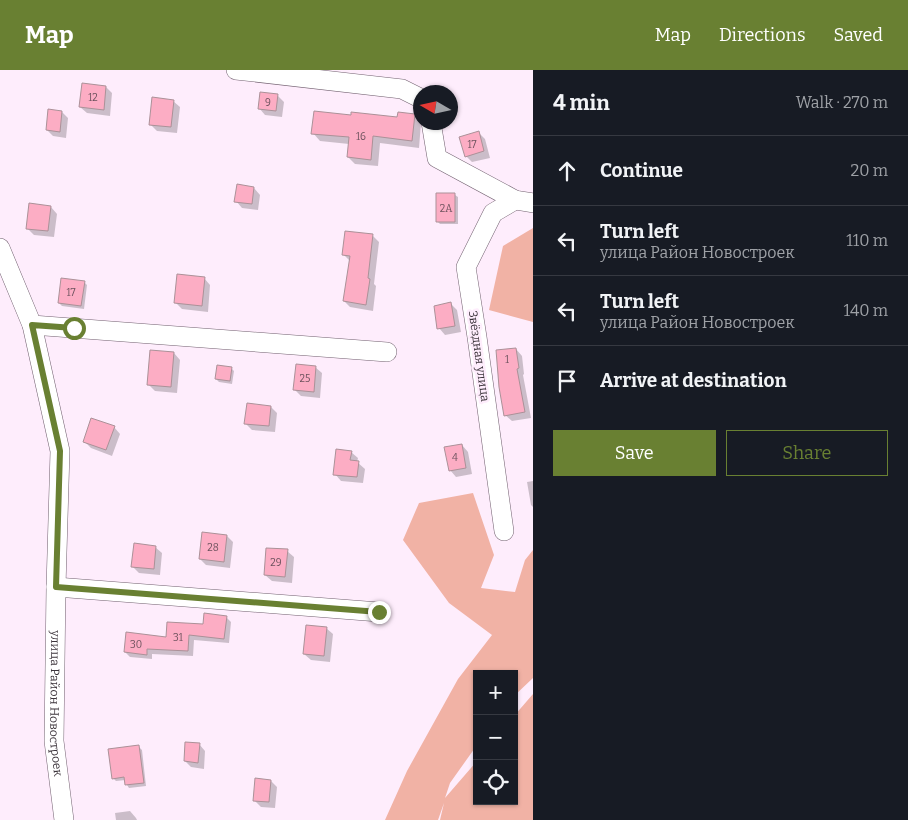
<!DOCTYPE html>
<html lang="en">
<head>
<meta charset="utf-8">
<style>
	:root { --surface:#171b24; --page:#242831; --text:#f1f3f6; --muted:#9ea1a6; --line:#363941; --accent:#698032 }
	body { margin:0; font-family:Bitter,serif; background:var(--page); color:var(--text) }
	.controls { position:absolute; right:15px; bottom:15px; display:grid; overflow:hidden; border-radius:0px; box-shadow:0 1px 4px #0004 }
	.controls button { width:45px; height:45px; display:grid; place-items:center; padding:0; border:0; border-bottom:1px solid var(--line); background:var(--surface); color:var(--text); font:25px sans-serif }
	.compass { position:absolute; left:413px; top:15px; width:45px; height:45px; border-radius:50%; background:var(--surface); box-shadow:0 1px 4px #0004; rotate:279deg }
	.stop { position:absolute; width:15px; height:15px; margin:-11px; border:4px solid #698032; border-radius:50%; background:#fff }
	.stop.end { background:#698032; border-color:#fff; box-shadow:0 1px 5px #0008 }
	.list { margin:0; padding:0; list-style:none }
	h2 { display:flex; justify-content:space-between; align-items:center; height:65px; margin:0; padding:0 20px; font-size:21px }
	h2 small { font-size:16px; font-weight:400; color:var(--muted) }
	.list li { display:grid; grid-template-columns:32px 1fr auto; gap:15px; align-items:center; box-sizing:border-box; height:70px; padding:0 20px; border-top:1px solid var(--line) }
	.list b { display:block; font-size:19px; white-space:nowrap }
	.list p { margin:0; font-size:16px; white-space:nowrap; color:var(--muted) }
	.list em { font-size:16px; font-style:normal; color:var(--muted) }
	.actions { display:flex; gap:10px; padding:15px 20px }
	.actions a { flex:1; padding:11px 0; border:1px solid var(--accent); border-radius:0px; text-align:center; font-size:18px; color:var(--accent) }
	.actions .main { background:var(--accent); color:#fff }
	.icon { flex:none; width:28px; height:28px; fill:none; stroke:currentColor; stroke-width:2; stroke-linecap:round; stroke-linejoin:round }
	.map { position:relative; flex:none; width:533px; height:750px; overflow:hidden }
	header { display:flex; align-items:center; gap:30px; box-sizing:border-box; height:70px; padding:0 25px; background:var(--accent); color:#fff }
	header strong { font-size:24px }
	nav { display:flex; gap:28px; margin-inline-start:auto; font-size:18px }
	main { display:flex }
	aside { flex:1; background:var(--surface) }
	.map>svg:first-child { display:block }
	.green { fill:#f1b2a5 }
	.shadow { fill:#0003 }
	.building { fill:#fcadc4; stroke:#ab9198 }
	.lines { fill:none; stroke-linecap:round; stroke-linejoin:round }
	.street-casing { stroke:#726170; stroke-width:20 }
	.street { stroke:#fff; stroke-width:19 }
	.route { stroke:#698032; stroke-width:6 }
	.labels { text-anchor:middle; stroke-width:5; stroke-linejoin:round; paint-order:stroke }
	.number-label { font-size:10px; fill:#6c525d }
	.street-label { font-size:12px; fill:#3c343b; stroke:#feedfc }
</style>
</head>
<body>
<header>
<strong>Map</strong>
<nav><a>Map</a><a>Directions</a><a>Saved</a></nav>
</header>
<main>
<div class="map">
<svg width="533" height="750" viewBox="0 0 533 750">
	<rect width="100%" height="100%" fill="#feedfc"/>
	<path class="green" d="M533 158V252L489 240 503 176Z
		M473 423 494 485 481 518 515 522 525 490 533 480V608L514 626V604H477V675L450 713 445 728 477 691V731H514V646L533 624V750H440L444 733 438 750H385L407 701 458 609 492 565 449 533 403 470 419 433Z"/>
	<path class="shadow" d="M106 17 112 23 110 46 87 43 80 37Z
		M261 23 278 26 284 32 282 47 265 45 259 38Z
		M173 31 180 37 177 63 157 61 150 54Z
		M62 42 68 48 66 68 53 66 47 60Z
		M414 45 421 53 419 78 380 73 378 96 355 94 348 87 349 74 320 71 313 63Z
		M479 63 485 69 490 88 472 92 466 86Z
		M254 118 260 125 258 140 242 138 236 131Z
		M455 125 458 127V154H440L437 151Z
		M51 137 57 144 54 167 34 165 27 158Z
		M373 166 379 172 374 214 376 216 373 241 350 237 344 231 350 191 344 185Z
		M204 208 210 215 208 242 182 239 176 233Z
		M84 212 87 215 84 239 62 236 59 233Z
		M451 234 457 240 461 262 445 265 439 258Z
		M516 279 522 286 524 304 523 305 531 348 512 351 505 345Z
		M174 283 180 290 177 323 155 321 148 314Z
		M315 297 322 303 320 328 301 326 295 320Z
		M231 298 234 301 232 314 219 312 216 309Z
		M271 337 277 343 275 362 252 360 246 354Z
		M114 357 120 364 112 386 91 378 84 371Z
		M462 375 468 382 472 404 456 407 450 400Z
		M351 382 358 388 357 392 365 399 363 413 341 411 335 404Z
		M533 411V437L531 435 527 412Z
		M227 466 233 472 230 498 206 495 200 489Z
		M155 477 162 483 160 505 139 503 133 497Z
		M287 481 294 487 292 513 272 511 265 505Z
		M226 547 231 552 229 573 194 570 193 586 152 584V589L130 587 125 582 167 568Z
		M326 558 333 564 330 592 311 590 304 584Z
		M199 674 205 681 204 699 191 697 185 691Z
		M139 677 142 680 146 716 129 718 127 715 126 710 116 711 113 708Z
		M271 711 277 717 275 738 261 737 254 730Z
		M130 741 136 748 137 750H116L115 743Z"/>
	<path class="building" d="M82 13 106 16 104 40 79 37Z
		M260 22 278 24 276 41 258 39Z
		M152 27 174 30 171 57 149 55Z
		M48 39 62 41 60 62 46 60Z
		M314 41 351 45V42L397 47 398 42 415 44 412 71 373 66 371 90 347 87 349 67 311 64Z
		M479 61 484 81 465 87 459 67Z
		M237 114 254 117 252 134 234 132Z
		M436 123H455V152H436Z
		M29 133 51 136 48 161 26 159Z
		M345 161 373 164 368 208 370 209 366 235 343 231 350 186 342 185Z
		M177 204 205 207 202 236 174 233Z
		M61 208 85 211 81 236 58 233Z
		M451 232 455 256 437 259 434 236Z
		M516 278 519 298 517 299 525 342 504 346 499 317 496 280Z
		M150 280 174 282 171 317 147 315Z
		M296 294 316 296 314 322 293 320Z
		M217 295 232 297 230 311 215 309Z
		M247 333 271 336 269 356 244 354Z
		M91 348 115 356 106 380 83 372Z
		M462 374 466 398 449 401 444 377Z
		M336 379 352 381 350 390 359 391 357 407 333 405Z
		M202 462 227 465 224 492 199 489Z
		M134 473 156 476 154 499 131 497Z
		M266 478 288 479 285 507 264 505Z
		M204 543 227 546 224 569 189 565 188 581 147 579V585L124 582 126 562 166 567 167 552 203 554Z
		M306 555 327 557 324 586 303 584Z
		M185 672 200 673 198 693 184 691Z
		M139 675 144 713 125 715 124 707 112 709 108 679Z
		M255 708 271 710 269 732 253 731Z"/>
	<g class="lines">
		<g class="street-casing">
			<g id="street">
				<path d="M236 0 402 19 420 28"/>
				<path d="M431 52 437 88 515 130 533 133"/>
				<path id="s1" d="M0 178 32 255 60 381 56 517 54 671 64 750"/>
				<path d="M32 255 387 282"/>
				<path d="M504 461 477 267 466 197 493 143 515 130"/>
				<path d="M56 517 379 542"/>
			</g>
		</g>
		<use href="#street" class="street"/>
	</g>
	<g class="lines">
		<path class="route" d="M74 258 32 255 60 381 56 517 379 542"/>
	</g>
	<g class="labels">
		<g class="number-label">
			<text x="93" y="31">12</text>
			<text x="268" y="36">9</text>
			<text x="361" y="70">16</text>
			<text x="472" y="78">17</text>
			<text x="446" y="142">2А</text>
			<text x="71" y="226">17</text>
			<text x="507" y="293">1</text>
			<text x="305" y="312">25</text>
			<text x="455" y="391">4</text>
			<text x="213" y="481">28</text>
			<text x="276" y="496">29</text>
			<text x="178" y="571">31</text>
			<text x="136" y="578">30</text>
		</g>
		<g class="street-label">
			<text transform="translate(479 286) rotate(82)" y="4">Звёздная улица</text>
			<text dy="4" stroke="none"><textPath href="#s1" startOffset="465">улица Район Новостроек</textPath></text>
		</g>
	</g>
</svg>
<div class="controls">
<button>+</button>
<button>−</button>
<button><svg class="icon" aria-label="locate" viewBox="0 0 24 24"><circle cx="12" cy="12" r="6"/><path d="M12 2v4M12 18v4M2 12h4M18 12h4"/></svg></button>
</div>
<svg class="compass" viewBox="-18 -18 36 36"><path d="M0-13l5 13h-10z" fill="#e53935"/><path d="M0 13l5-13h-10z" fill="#9ea1a6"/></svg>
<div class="stop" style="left:74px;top:258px"></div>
<div class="stop end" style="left:379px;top:542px"></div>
</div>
<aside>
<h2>4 min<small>Walk · 270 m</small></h2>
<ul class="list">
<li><svg class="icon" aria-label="ahead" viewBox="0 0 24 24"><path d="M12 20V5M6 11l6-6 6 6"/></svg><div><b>Continue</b></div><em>20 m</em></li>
<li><svg class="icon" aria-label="left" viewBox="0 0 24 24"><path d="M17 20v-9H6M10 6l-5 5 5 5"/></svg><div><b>Turn left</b><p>улица Район Новостроек</p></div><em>110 m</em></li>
<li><svg class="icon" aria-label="left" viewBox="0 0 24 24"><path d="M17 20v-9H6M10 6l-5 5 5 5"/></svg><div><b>Turn left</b><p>улица Район Новостроек</p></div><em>140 m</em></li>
<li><svg class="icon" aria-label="arrive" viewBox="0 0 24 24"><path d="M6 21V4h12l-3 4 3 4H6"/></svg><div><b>Arrive at destination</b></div></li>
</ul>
<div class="actions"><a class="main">Save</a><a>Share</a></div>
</aside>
</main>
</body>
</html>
